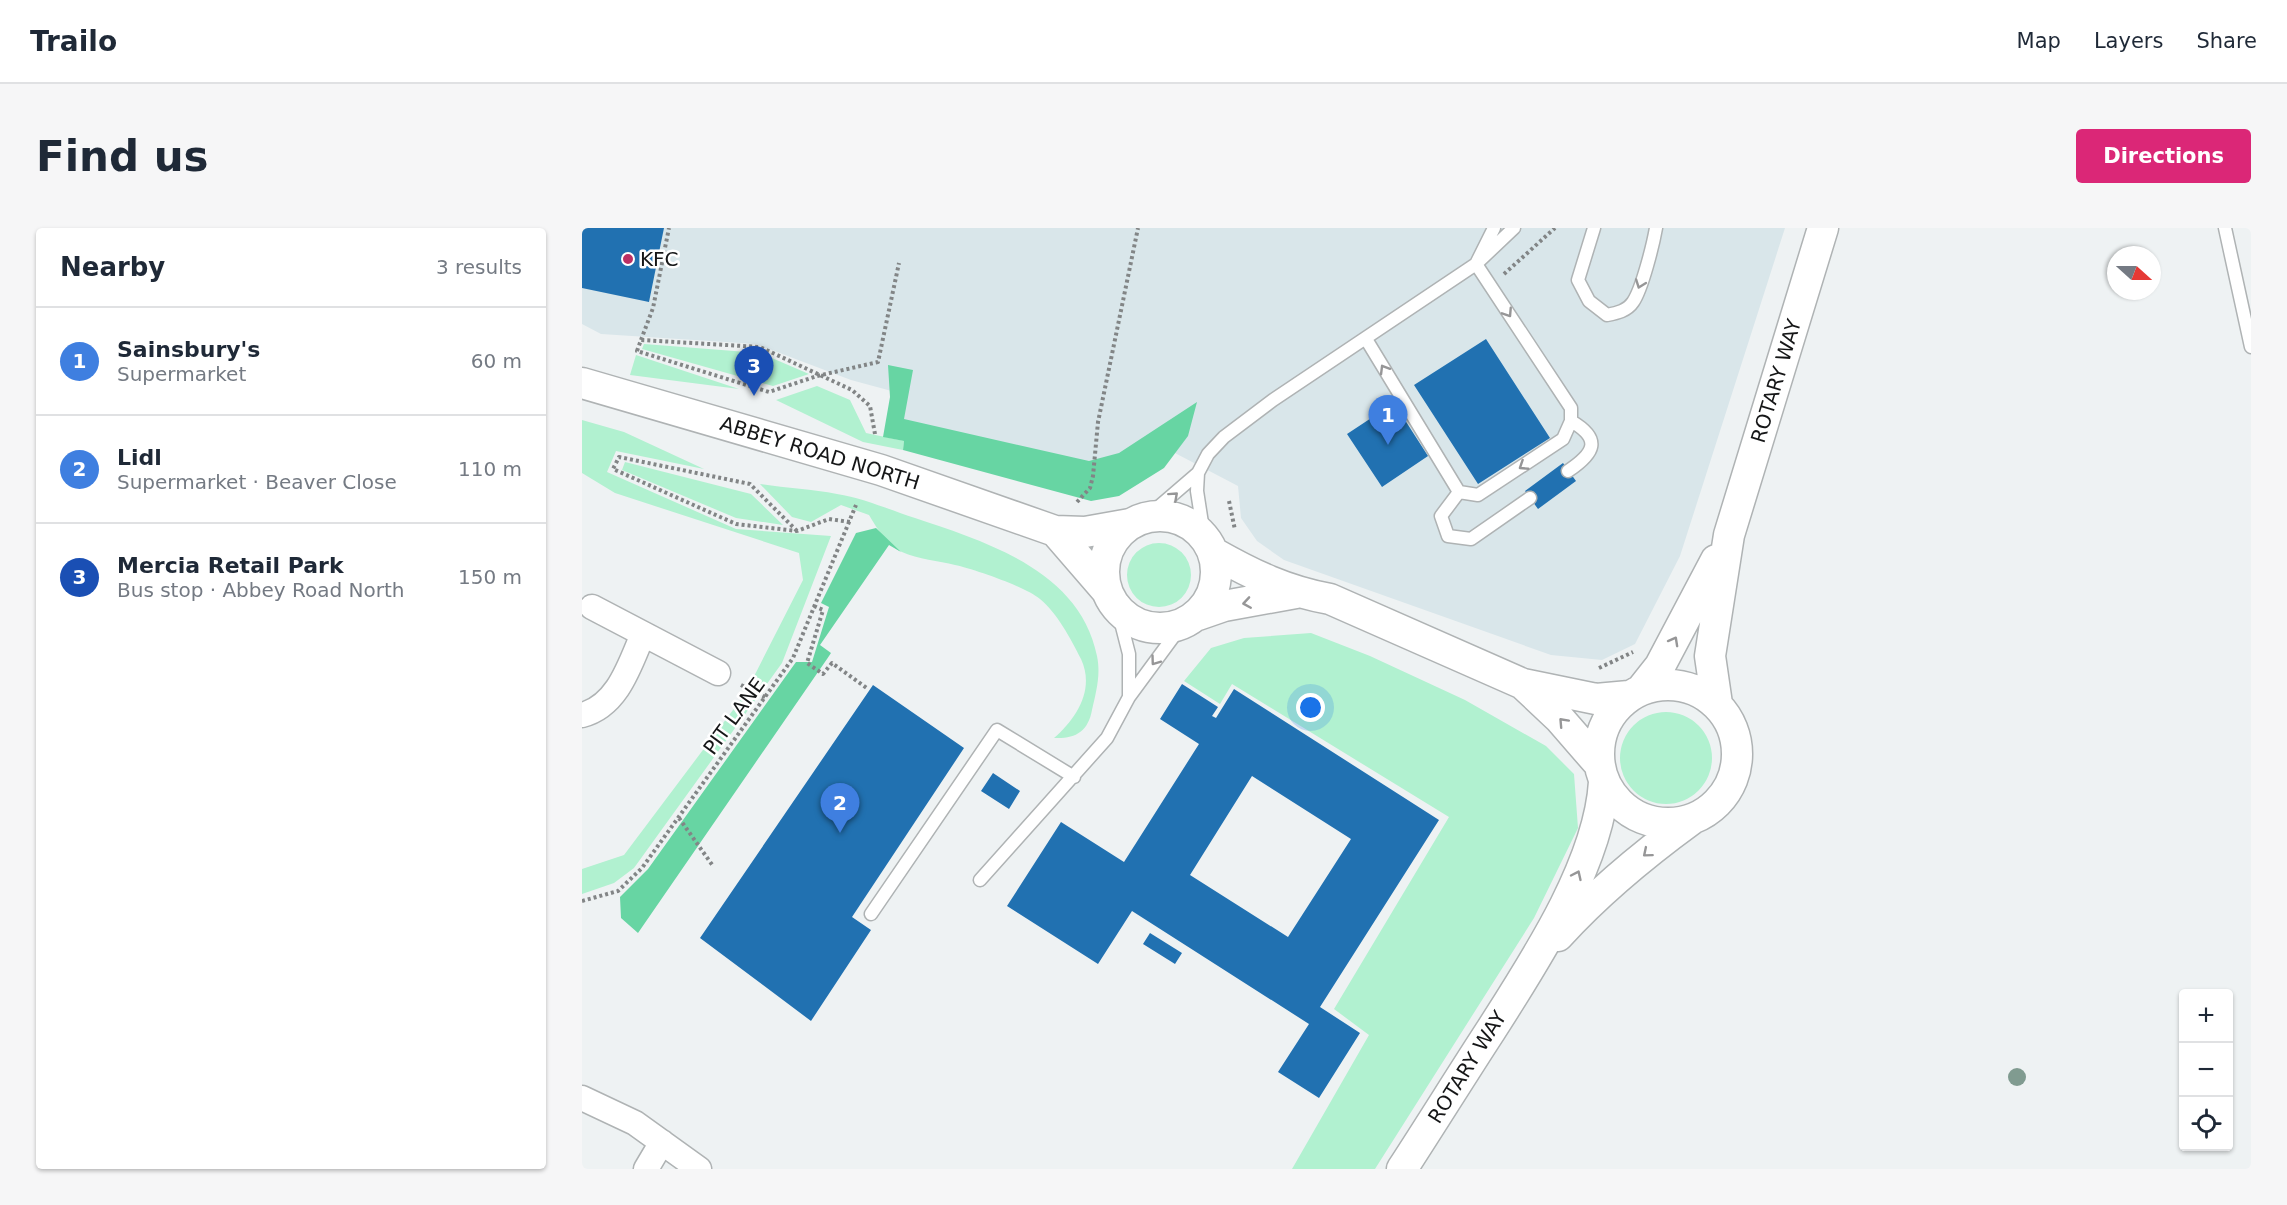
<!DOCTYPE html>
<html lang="en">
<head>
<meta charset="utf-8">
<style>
	:root { --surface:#fff; --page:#f6f6f7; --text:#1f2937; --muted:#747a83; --line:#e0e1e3; --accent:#db2777 }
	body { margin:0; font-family:"DejaVu Sans",sans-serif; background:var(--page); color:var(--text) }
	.controls { position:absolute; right:18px; bottom:18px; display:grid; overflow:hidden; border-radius:6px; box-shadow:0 2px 4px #0004 }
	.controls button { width:54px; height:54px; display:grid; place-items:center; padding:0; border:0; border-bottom:2px solid var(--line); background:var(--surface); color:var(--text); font:30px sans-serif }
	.compass { position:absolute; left:1525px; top:18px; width:54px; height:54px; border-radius:50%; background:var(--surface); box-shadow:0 2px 4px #0004; rotate:111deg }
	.you { position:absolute; left:729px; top:480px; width:21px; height:21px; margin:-15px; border:4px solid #fff; border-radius:50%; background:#1a73e8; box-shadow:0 0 0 9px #1a73e833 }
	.badge { display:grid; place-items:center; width:39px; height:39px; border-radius:50%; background:var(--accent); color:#fff; font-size:20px; font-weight:700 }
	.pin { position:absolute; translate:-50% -50px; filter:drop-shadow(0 2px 3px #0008) }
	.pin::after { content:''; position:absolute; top:32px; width:21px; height:18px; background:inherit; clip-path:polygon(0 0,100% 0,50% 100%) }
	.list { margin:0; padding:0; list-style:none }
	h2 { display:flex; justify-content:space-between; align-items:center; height:78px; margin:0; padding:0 24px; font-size:26px }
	h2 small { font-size:20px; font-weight:400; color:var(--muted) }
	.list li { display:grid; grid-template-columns:39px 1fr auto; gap:18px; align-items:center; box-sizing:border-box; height:108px; padding:0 24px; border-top:2px solid var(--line) }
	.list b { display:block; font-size:22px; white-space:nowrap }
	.list p { margin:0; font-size:20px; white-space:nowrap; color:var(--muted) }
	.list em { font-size:20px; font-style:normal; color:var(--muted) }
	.icon { flex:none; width:33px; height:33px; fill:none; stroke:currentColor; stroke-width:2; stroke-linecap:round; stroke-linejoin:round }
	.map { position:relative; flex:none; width:1669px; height:941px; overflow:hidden; border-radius:6px }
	header { display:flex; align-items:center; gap:36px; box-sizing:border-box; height:84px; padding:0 30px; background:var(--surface); border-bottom:2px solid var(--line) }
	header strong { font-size:28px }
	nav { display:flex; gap:33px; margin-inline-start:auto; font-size:21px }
	.intro { display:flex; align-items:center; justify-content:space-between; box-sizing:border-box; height:144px; padding:0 36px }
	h1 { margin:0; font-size:42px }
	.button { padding:15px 27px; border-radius:6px; background:var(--accent); color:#fff; font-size:21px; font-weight:700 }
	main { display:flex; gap:36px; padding:0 36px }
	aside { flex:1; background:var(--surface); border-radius:6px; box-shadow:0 2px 4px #0004 }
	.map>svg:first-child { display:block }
	.built { fill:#d9e6ea }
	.green { fill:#b1f1d0 }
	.forest { fill:#67d5a3 }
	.building { fill:#2171b1; fill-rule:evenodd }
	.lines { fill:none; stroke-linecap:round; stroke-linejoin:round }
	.service-casing { stroke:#afb3b4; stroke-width:15 }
	.minor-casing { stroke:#afb3b4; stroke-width:27 }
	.tertiary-casing { stroke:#afb3b4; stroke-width:33 }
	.path { stroke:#828586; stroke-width:4; stroke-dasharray:3 3; stroke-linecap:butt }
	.service { stroke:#fff; stroke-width:12 }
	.minor { stroke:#fff; stroke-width:24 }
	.tertiary { stroke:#fff; stroke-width:30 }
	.tree { fill:#809b90 }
	.oneway { stroke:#969697 }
	.poi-dot { fill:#bb2f64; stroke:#fff; stroke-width:2 }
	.labels { text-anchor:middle; stroke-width:5; stroke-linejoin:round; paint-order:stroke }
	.poi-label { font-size:20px; fill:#151617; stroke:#fff; text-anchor:start }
	.street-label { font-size:20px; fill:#151617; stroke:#fff }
</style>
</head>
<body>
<header>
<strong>Trailo</strong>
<nav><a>Map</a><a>Layers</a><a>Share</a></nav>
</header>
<div class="intro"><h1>Find us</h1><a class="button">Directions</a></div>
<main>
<aside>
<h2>Nearby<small>3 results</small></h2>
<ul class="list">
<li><span class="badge" style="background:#3f7fe0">1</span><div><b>Sainsbury's</b><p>Supermarket</p></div><em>60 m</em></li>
<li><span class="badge" style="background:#3f7fe0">2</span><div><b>Lidl</b><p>Supermarket · Beaver Close</p></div><em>110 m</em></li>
<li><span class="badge" style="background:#1a4fb4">3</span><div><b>Mercia Retail Park</b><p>Bus stop · Abbey Road North</p></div><em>150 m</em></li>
</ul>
</aside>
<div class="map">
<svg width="1669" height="941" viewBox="0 0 1669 941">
	<rect width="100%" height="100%" fill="#eef2f3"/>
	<path class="built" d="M0 0H1203L1098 328 1053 416 1020 432 969 427 702 332 675 313 659 290 656 258 570 213 531 250 319 196 317 165 269 152 174 116 19 106 0 96Z"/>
	<path class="green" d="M62 116 178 125 227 146 191 158 60 121Z
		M54 127 157 161 48 147Z
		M235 158 268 172 284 205 322 213 321 222 281 214 194 172Z
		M0 192 42 204 122 241 34 223 25 244 154 301 249 308 200 435 52 640 32 655 0 666V641L42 627 163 466 221 352 217 325 33 265 0 245Z
		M43 234 169 266 201 297 154 290 40 242Z
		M178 256C203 260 230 261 255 266 281 270 308 282 333 290 405 314 498 343 515 428 519 447 514 464 510 482 506 504 493 511 472 510 495 490 513 461 499 431 489 411 475 385 458 371 444 359 392 341 373 337 357 333 336 331 320 324 306 318 294 299 287 287L259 277 229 294 210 289Z
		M545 347a32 32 0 1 1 64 0a32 32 0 1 1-64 0Z
		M729 405 788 428 883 472 964 518 992 546 996 600 952 690 793 941H710L787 807 752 781 867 589 650 456 638 476 602 453 629 420 662 410Z
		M1038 530a46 46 0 1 1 92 0a46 46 0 1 1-92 0Z"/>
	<path class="forest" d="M306 137 331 142 322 191 507 233 537 225 615 174 606 208 582 240 537 268 509 273 321 222 322 213 301 209 308 169Z
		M294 300 319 324 307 317 238 417 249 425 245 431 56 705 39 690 38 669 66 641 214 434H230L247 379 239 375 274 305Z"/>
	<path class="building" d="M0 0H82L67 74 0 60Z
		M904 111 968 210 896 256 832 157Z
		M812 175 846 228 800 259 765 206Z
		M981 235 994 253 956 281 943 263Z
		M600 456 636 479 630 488 634 490 652 461 857 592 738 779 778 805 737 870 696 844 727 796 550 683 516 736 425 678 479 594 542 634 617 516 578 491ZM670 548 769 611 706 709 608 647Z
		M291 457 382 520 270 689 289 702 229 793 118 710Z
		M411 545 438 563 427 581 399 563Z
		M568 705 600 725 593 736 561 716Z"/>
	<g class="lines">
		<g class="service-casing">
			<path id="service" d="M1012 0 996 52 1007 73 1025 87C1035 85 1045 83 1051 74 1060 61 1071 17 1074 0
				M1643 0 1669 119
				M784 111 877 264 896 267 981 211 989 193V180L894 36 912 0
				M986 243C1013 225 1020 211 989 193
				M616 245 615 263 622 308
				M877 264 859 288 866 308 889 311 948 270
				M566 288 616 245 626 226 642 209 691 172 894 36 932 0
				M536 383 547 426V469
				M398 652 525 510 547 469 600 397
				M289 686 415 502 492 549"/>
		</g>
		<g class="minor-casing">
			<path id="minor" d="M10 379 136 445
				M0 487C36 478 48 436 61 406
				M0 870 53 895 117 941
				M64 941 80 914"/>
		</g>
		<g class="tertiary-casing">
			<path id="tertiary" d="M0 155 299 242 473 303 503 304 548 296
				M522 344a56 56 0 1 1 112 0a56 56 0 1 1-112 0Z
				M473 303 524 362
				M632 325C671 347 704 363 748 371L941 456 1014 471 1047 468
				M616 387 642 378 714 365
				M1017 526a69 69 0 1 1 138 0a69 69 0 1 1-138 0Z
				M943 458 977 490 1017 536
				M1059 462 1078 438 1134 332
				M1135 476 1128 428 1147 307 1241 0
				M976 708C1016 664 1061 627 1109 592
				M820 941C850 895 879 848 909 802 953 733 1017 636 1022 554"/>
		</g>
		<path class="path" d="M922 46 973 0
			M59 112 71 80 87 0
			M293 206 288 178 270 162 178 119 59 112 55 123 187 164 235 148 296 134 317 35
			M647 273 653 302
			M495 274 508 260 511 248 516 194 556 0
			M215 303 168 256 37 229 31 241 154 296 215 303 247 291 268 294
			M232 378 241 382 225 435 241 446 250 435 286 461
			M1017 440 1051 424
			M159 457 185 470
			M97 590 131 638
			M0 673 36 663 60 640 211 430 274 277"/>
		<use href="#service" class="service"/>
		<use href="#minor" class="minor"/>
		<use href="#tertiary" class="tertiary"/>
	</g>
	<circle class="tree" cx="1435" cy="849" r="9"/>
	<defs><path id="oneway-chevron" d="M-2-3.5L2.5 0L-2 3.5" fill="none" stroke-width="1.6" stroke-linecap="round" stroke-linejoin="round" transform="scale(1.5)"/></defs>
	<g class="oneway">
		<use href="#oneway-chevron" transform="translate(1058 56) rotate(110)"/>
		<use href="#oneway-chevron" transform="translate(926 85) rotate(57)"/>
		<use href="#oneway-chevron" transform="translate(802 141) rotate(-121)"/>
		<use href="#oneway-chevron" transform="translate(941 238) rotate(147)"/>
		<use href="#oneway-chevron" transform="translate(592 268) rotate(-42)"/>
		<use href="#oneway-chevron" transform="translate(665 375) rotate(171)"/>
		<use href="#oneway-chevron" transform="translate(1092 413) rotate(-61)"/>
		<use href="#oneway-chevron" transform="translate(573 433) rotate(126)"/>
		<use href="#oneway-chevron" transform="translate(981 494) rotate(-133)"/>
		<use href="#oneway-chevron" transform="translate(1065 625) rotate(140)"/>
		<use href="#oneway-chevron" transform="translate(995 647) rotate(-65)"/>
	</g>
	<circle class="poi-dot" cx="46" cy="31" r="6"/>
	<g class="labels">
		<g class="poi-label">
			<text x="58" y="38">KFC</text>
		</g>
		<g class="street-label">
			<text transform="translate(1194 153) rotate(-73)" y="7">ROTARY WAY</text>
			<text transform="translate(238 225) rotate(17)" y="7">ABBEY ROAD NORTH</text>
			<text transform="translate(152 488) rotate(-54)" y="7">PIT LANE</text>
			<text transform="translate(885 839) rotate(-58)" y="7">ROTARY WAY</text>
		</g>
	</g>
</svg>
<div class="controls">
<button>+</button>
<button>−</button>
<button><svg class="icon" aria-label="locate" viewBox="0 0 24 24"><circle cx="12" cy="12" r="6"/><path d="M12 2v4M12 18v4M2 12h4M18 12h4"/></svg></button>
</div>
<svg class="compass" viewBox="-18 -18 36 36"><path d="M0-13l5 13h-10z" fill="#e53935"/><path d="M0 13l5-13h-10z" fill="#747a83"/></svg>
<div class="you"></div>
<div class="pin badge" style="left:806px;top:217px;background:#3f7fe0">1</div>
<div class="pin badge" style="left:258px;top:605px;background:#3f7fe0">2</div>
<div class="pin badge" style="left:172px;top:168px;background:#1a4fb4">3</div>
</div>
</main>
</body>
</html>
